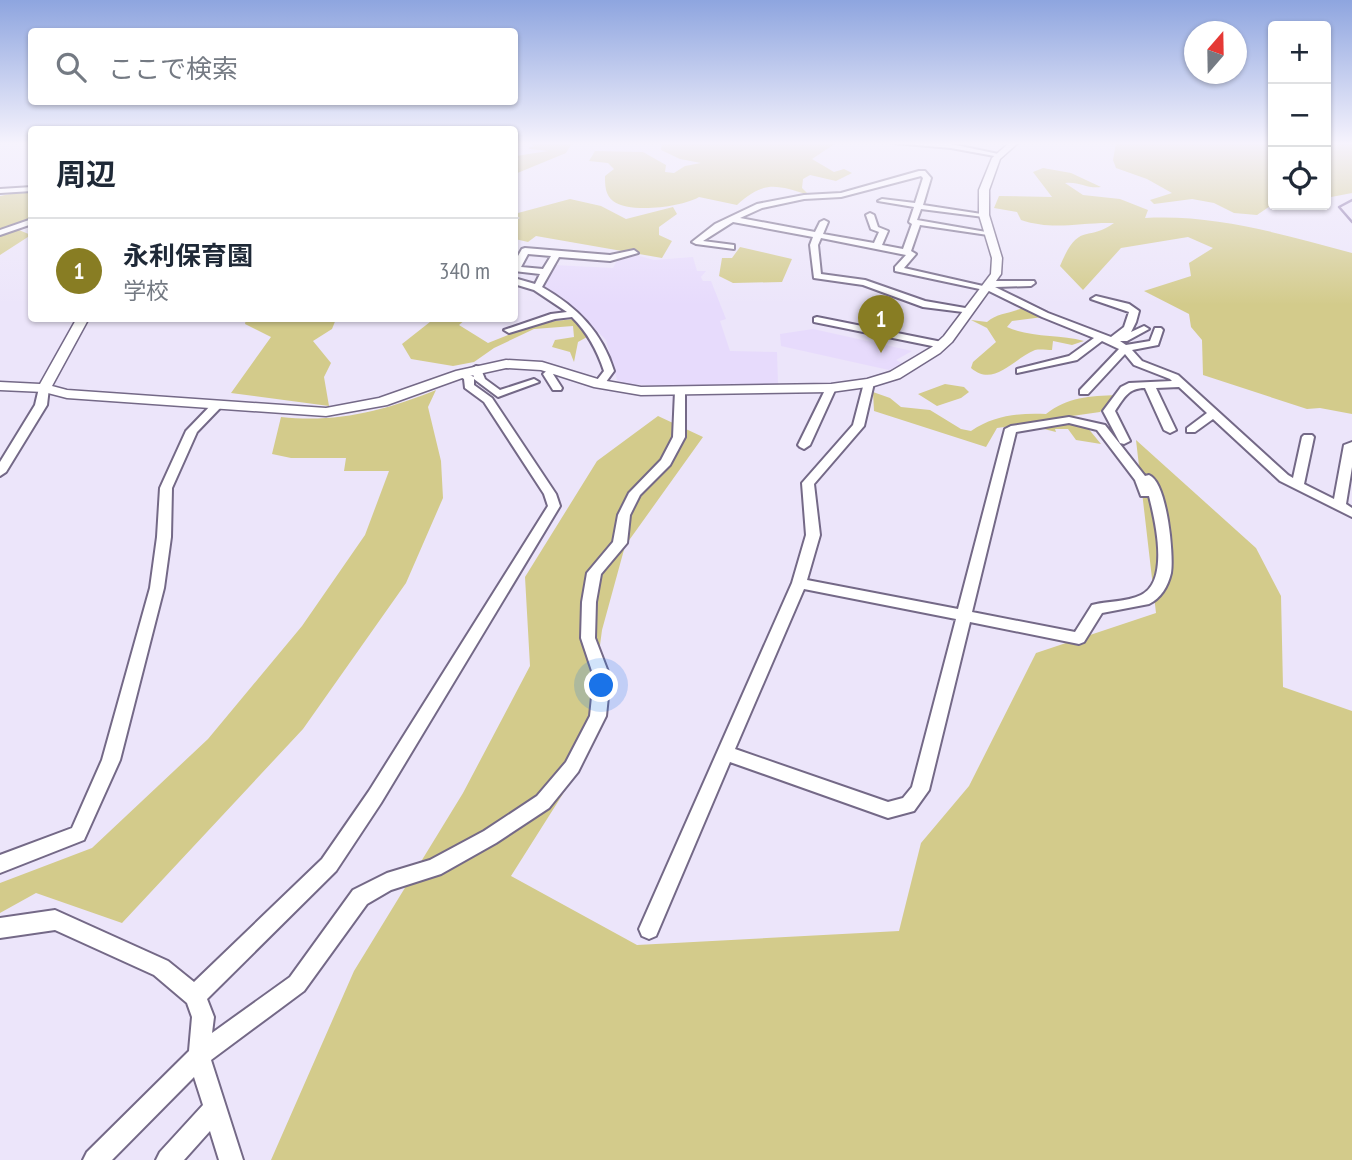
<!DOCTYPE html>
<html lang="ja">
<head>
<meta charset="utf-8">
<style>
	:root { --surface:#fff; --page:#f2f2f3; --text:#1f2937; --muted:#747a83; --line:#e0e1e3; --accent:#887d23 }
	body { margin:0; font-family:"PT Sans Narrow","Noto Sans JP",sans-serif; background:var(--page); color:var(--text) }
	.controls { position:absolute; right:21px; top:21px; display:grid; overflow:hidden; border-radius:7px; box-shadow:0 2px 5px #0004 }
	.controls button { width:63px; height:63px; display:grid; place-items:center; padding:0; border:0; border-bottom:2px solid var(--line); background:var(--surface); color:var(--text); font:35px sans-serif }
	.compass { position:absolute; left:1184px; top:21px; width:63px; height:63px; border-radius:50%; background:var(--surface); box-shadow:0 2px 5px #0004; rotate:20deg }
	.you { position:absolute; left:602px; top:686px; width:24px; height:24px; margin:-18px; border:5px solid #fff; border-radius:50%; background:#1a73e8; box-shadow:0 0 0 10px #1a73e833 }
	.badge { display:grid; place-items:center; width:46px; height:46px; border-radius:50%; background:var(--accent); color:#fff; font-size:23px; font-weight:700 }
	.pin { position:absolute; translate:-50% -58px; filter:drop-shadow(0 2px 4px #0008) }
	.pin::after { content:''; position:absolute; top:37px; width:24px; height:21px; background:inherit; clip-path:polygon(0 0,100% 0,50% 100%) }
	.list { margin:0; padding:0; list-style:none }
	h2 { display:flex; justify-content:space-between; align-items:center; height:91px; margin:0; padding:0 28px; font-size:30px }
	h2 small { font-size:23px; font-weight:400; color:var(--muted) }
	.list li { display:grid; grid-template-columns:46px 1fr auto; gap:21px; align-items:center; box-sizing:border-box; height:105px; padding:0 28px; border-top:2px solid var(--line) }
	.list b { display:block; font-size:26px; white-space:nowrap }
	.list p { margin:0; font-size:23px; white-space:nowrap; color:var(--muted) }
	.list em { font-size:23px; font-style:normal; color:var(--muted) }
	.icon { flex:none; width:38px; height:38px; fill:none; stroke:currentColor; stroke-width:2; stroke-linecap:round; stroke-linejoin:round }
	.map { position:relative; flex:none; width:1352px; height:1160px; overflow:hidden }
	.search { position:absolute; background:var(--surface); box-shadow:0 2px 5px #0004; left:28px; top:28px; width:490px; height:77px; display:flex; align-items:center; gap:18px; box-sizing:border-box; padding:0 24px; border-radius:7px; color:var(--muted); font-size:26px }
	.panel { position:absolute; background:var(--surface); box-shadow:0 2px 5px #0004; left:28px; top:126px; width:490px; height:196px; border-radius:7px }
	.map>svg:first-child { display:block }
	.built { fill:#e7dbfc }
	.green { fill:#d3cb8b }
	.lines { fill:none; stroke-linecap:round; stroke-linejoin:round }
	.stream { stroke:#8673a6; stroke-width:2.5 }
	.minor-casing { stroke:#746987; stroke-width:4 }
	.tertiary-casing { stroke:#746987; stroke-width:3 }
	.minor { fill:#fff; fill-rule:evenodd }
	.tertiary { fill:#fff; fill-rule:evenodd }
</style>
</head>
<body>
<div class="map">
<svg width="1352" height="1160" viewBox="0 0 1352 1160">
	<rect width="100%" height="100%" fill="#ece5fa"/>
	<path class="built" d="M636 255 654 260 693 257 697 271H706L701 277 703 281H711L726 319 720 321 730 351 777 352 778 384 669 386 626 384 617 380 606 340 566 300 542 285 554 265 613 268 618 259Z
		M813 329 912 351 896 360 902 363 889 370 781 346 780 334Z"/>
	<path class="green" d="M530 143H572L566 153 515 174V162L519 159 516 156 548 151 530 149 528 148 534 146Z
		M662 143H836L812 159 834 172 844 169 852 173 836 181 810 175 803 179 802 188 809 195C776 185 764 180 737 205L699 197C682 207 630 214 613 201 605 195 605 185 605 176L614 169 608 163 589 161 595 151 643 152 666 165 665 172 674 173 685 166 701 163 680 159 661 150Z
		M1116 143H1273V204L1257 215 1234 213 1214 203 1192 199 1154 204 1150 200 1172 193 1147 179 1116 168 1113 160Z
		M1326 143H1352V193L1326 198Z
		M1043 168 1071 173 1101 187C1087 189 1079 181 1065 183L1083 195 1120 199 1148 210 1145 218C1217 214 1284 235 1352 253V414L1320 408 1307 409 1203 375 1202 340 1191 327 1189 314 1144 291 1191 276 1189 263 1213 248 1188 237 1121 248 1083 290 1060 266C1079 220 1087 243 1114 223 1079 222 1054 231 1021 220L1017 212 994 208 999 196 1052 197 1033 172Z
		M31 190V219L14 228 31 235 0 255V196Z
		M570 199 601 206 626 219 673 207 677 214 659 227V235L672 241 662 258 536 236 528 242 515 239 514 221 520 218 516 216 518 213Z
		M740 247 792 259 782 282 733 283 719 276 722 258H732Z
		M1024 307 1043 317 1012 321 1007 327C1030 338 1059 334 1084 341L1072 345 1053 341 1052 350C1047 350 1040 349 1035 350 1014 358 994 388 971 368L973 362 996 342 987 328 971 320 987 322C998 312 1011 314 1024 307Z
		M435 318 466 319 459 325 488 343 538 323 574 319 587 337 578 342 574 362 570 352 552 347 555 340 574 337 573 326 534 329 494 348 474 362 453 366 411 359 402 344Z
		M246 319H336L332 329 313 341 331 363 324 377 329 406 231 393 271 337 245 324Z
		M945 384 964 387 969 392 961 398 937 406 918 394Z
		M436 390 428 407 441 461 443 498 406 583 303 729 122 923 36 893 0 913V883L92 848 208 739 302 626 365 535 389 471H344L346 458H291L272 454 281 417C337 423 384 411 436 390Z
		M873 392 890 398 901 407 930 410 961 429 971 431C995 415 1018 413 1046 414 1068 397 1089 396 1117 395L1100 412 1072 416 1087 427 1101 444 1076 440 1068 429H1055L1056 432 1024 424 997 428 986 447 874 411Z
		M658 416 703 437 625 546 602 630 585 759 511 876 637 945 899 931 921 843 969 786 1036 653 1156 613 1136 440 1256 548 1281 596 1283 687 1352 711V1160H271L354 971 463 793 530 666 525 577 597 461Z"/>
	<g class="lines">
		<path class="stream" d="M1352 200 1339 207 1352 222"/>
		<g class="minor-casing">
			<path id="minor" d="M894 143 951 144 1003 155 1000 157 951 148Z
				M919 171H925L931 178 923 205 988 215 984 217 921 209 917 220 992 233 988 235 920 225 911 251 916 254 904 268 983 286 994 281H1034L1035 283 1031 286 995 287 1048 313 1111 337 1124 327 1129 312 1091 299 1096 296 1129 304 1139 311 1136 322 1131 332 1144 326 1149 329 1127 341H1120L1126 345 1150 341 1155 328H1161L1163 330 1158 345 1132 350 1142 361 1178 375 1288 475 1293 478 1302 437 1304 435H1312L1314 437 1304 484 1334 499 1344 445 1352 442V467L1346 504 1352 508V517L1280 481 1213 419 1195 432H1187V428L1207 413 1179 387 1156 388 1176 430 1170 433 1164 430 1145 388C1128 388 1124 398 1115 411L1130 441 1124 444 1120 443 1103 411 1121 387 1129 383 1172 381 1170 379 1134 365 1125 354 1088 394H1080V390L1119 349 1102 341 1077 360 1017 373V369L1069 356 1094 338 1042 317 989 291 895 271V267L906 255 821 238 818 245 821 274 865 280 925 301 971 309V313L923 307 863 285 814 278 810 245 813 237 733 222 703 241 734 245V249L696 244 692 242 715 224 757 204 804 195 841 193ZM921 176 923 178 915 203 882 199 878 201 914 207 909 222 912 224 903 249 882 245 888 231 878 227 874 215 870 213 866 215 871 229 879 232 874 243 823 234 828 222 824 220 820 222 815 232 740 218 762 208 804 199 841 197Z
				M32 187V191L0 193V189Z
				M32 219V224L0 235V230Z
				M525 248 610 255 634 250 638 253 610 261 559 257 542 287C577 307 602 332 614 371L603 386 599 387 594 384 604 371C597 350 588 333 572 317L555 319 509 333 504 330 551 314 567 312 534 290 514 284V278L535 284 540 274 514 271V263L522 249ZM528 254 551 256 543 269 521 267Z
				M817 317 942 342 947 345 942 348 814 322V318Z
				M476 366 480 367 485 379 500 390 534 379 539 382 498 397 474 379V385L492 398 556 494 560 506 381 803 336 871 207 999 214 1017 212 1033 290 977 353 890 387 873 430 860 484 831 537 796 566 762 590 716 594 677 581 638 582 602 587 573 613 542 618 515 629 493 661 460 673 437 675 391 680 388 685 391V437L670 465 640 495 630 515 627 543 601 574 596 602 595 638 610 677 606 716 578 772 549 808 496 843 441 874 391 890 367 904 304 991 211 1060 243 1160H219L210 1131 184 1160H156L160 1152 203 1105 194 1077 112 1160H83L87 1152 189 1051 192 1017 187 1003 154 975 55 930 0 938V918L55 910 168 961 194 982 322 859 369 791 548 506 544 494 484 402 465 388 464 379 456 374 461 371 474 377 471 369Z
				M552 366 557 369 553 374 562 388 561 390H553L543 374Z
				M869 380 874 383 864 426 814 484 820 535 807 580 958 609 1005 429 1011 426 1069 417 1105 425 1145 476 1149 475C1167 482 1174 555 1171 573 1168 586 1161 598 1149 604L1102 613 1084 642 1079 644 970 622 929 790 914 811 888 818 730 762 656 936 649 939 642 936 639 929 792 583 806 535 802 483 853 425 864 383ZM1069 423 1097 430 1135 480 1141 496H1149C1155 520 1170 581 1141 595 1127 602 1107 601 1092 605L1075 632 972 612 1016 432ZM804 589 956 619 912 787 903 798 888 802 735 749Z
				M44 385 49 388 47 405 6 472 0 476V462L35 405 39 388Z
				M831 385 836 388 810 445 804 449 800 447 798 445 826 388Z
				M217 402 223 405 197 432 172 488 171 537 164 588 120 760 84 840 0 873V855L72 828 102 760 150 588 157 537 160 488 186 431 213 403Z"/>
		</g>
		<g class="tertiary-casing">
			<path id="tertiary" d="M1009 143H1018L1000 159 989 190V215L1002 258 1001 274 952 342 940 353 900 378 874 386 831 392 641 395 594 387 541 370 506 368 465 377 387 405 326 416 67 398 44 392 0 390V382L40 384 77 318H89L52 386 67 390 326 408 379 398 456 371 506 360 542 362 601 380 641 387 831 384 867 379 890 372 932 347 944 336 991 274 992 258 979 215V190L992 158Z"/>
		</g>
		<use href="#minor" class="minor"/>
		<use href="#tertiary" class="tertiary"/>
	</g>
	<linearGradient id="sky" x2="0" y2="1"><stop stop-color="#8ea5df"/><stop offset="0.47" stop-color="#f6f3fd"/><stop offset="1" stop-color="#f6f3fd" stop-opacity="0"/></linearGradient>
	<rect width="1352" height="305" fill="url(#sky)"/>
</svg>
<div class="controls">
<button>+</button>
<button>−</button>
<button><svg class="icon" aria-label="locate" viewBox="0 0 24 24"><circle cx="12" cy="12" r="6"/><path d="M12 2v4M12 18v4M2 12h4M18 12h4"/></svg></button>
</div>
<svg class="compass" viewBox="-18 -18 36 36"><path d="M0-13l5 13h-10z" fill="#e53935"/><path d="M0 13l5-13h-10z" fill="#747a83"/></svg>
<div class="you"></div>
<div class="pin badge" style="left:881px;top:353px">1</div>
<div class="search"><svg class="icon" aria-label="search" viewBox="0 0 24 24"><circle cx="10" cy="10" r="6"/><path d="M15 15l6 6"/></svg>ここで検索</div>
<section class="panel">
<h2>周辺<small></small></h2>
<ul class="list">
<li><span class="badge">1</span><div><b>永利保育園</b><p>学校</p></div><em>340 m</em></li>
</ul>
</section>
</div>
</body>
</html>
